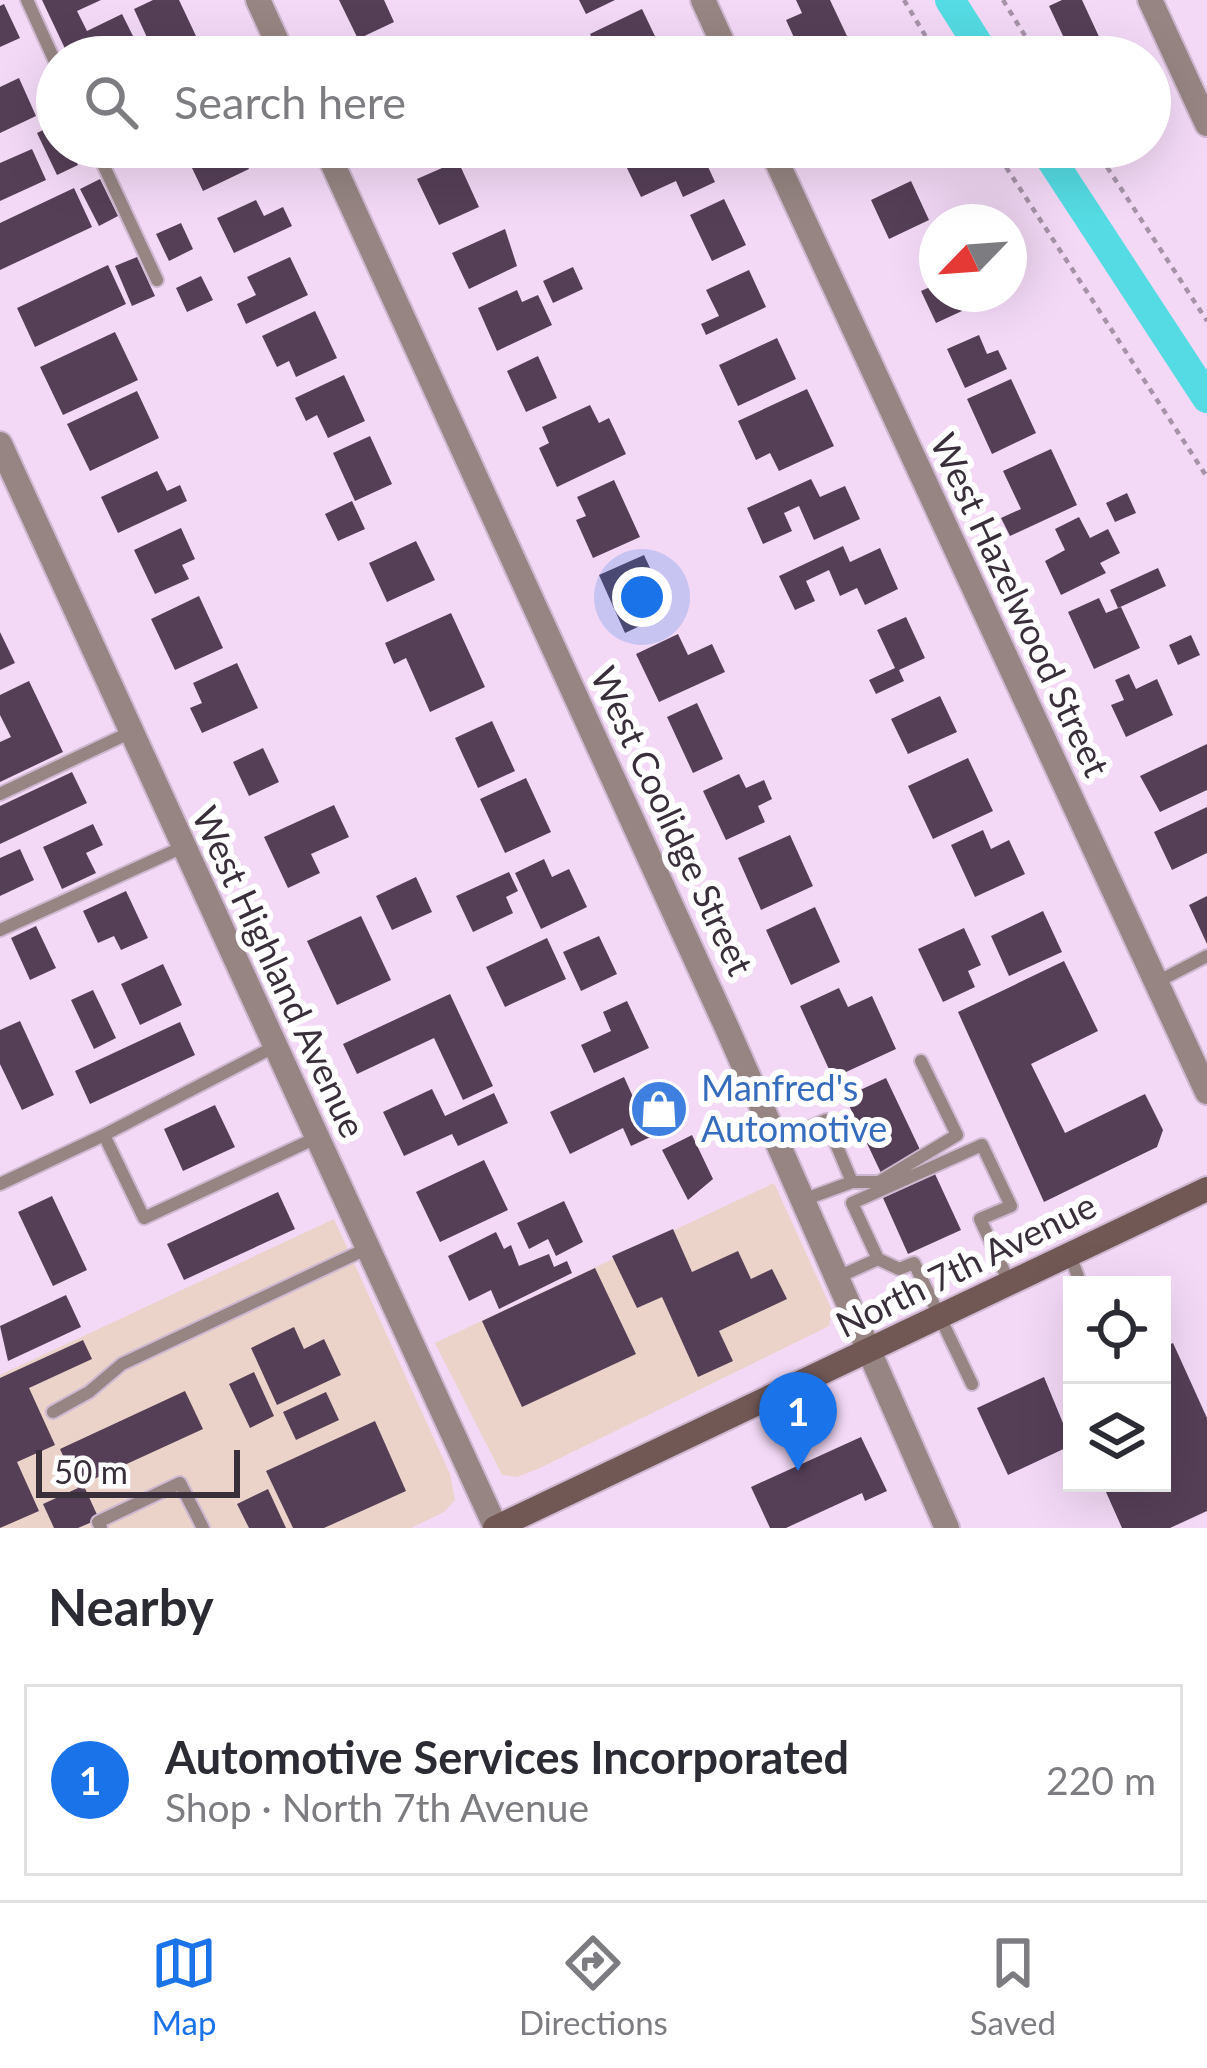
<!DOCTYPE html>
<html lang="en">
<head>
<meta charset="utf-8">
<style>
	:root { --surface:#fff; --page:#f2f2f3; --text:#2b2b33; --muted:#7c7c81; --line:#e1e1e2; --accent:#1a73e8 }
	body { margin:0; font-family:Lato,sans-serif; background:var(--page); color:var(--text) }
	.controls { position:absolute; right:36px; bottom:36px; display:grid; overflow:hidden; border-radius:0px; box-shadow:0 12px 48px #0002 }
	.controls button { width:108px; height:108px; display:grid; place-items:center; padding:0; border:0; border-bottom:3px solid var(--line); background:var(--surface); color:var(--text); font:60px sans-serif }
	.compass { position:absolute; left:919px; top:204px; width:108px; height:108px; border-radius:50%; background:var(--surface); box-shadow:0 12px 48px #0002; rotate:245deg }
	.scale { position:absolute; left:36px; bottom:30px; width:204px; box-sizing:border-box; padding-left:12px; border:6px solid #392f3a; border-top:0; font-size:33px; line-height:42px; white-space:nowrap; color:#392f3a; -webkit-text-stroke:9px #fff; paint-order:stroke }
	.you { position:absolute; left:642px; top:597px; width:42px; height:42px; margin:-30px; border:9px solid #fff; border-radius:50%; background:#1a73e8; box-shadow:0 0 0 18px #1a73e833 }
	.badge { display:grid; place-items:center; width:78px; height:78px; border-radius:50%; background:var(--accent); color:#fff; font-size:39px; font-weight:700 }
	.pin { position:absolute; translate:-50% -99px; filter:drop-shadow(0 3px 6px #0008) }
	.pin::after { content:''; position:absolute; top:63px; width:42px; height:36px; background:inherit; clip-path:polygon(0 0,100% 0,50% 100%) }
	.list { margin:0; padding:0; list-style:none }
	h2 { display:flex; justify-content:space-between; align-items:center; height:156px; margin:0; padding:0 48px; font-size:51px }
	h2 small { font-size:39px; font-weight:400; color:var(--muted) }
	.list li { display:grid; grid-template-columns:78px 1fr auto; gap:36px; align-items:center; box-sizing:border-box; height:192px; margin:0 24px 24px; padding:0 24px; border:3px solid var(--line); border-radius:0px }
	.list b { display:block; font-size:45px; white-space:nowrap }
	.list p { margin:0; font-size:39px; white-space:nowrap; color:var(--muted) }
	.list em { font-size:39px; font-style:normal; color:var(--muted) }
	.icon { flex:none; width:66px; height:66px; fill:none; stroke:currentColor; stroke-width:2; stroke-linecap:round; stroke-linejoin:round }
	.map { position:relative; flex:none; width:1207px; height:1528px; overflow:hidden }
	.search { position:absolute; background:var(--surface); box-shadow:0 12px 48px #0002; left:36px; right:36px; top:36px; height:132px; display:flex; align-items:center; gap:30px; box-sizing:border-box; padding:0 42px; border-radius:66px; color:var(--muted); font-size:45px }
	.sheet { height:372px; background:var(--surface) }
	nav { display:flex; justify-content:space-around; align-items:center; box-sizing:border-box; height:168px; border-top:3px solid var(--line); background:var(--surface); font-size:33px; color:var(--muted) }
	nav a { display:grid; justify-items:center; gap:6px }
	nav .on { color:var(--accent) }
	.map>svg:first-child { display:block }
	.commercial { fill:#ebd3c9 }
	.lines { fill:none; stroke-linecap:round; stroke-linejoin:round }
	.canal { stroke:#55dbe3; stroke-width:30 }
	.building { fill:#553f57 }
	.lane-casing { stroke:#ceb7d0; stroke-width:16 }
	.street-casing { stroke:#ceb7d0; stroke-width:28 }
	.secondary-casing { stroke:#ceb7d0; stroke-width:28 }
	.path { stroke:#a693a8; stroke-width:4.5; stroke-dasharray:6 6; stroke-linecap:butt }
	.lane { stroke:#968582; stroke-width:12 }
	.street { stroke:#968582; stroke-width:24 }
	.secondary { stroke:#715855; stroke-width:24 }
	.labels { text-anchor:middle; stroke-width:12; stroke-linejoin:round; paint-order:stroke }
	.street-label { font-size:36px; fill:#392f3a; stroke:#fff }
	.shop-label { font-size:36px; fill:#366cbe; stroke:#fff; text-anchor:start }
</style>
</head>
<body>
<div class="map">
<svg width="1207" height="1528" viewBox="0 0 1207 1528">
	<rect width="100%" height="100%" fill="#f3d9f6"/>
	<path class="commercial" d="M774 1183 832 1310 829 1326 538 1469 517 1477 502 1475 435 1343Z
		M334 1219 450 1474 455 1500 444 1512 411 1528H0V1375Z"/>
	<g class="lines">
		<path class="canal" d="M950 0 986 57
			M1043 147 1207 398"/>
	</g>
	<path class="building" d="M42 0H101L77 11 87 31 122 14 141 52 69 57Z
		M153 0H179L196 36 155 55 134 9Z
		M339 0H384L394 22 358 39Z
		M579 0H615L586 14Z
		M796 0H830L847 36 803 57 786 20 802 13Z
		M1062 0H1082L1101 41 1072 55 1049 6Z
		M4 4 20 38 0 47V6Z
		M642 9 663 53 601 57 590 34Z
		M393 41 400 57H358Z
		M19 78 36 116 0 133V87Z
		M57 123V147H70L78 165 57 175 37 133Z
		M182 147H238L249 169 203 191Z
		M421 147H452L455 154 430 166Z
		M663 147H699L715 182 683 197 676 181 641 197 625 164Z
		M32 149 46 180 0 201V163Z
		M458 161 479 207 439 225 417 179Z
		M100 179 118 216 99 226 80 189Z
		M911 181 929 220 889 239 871 200Z
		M74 188 92 227 0 270V223Z
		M724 199 746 245 712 261 690 215Z
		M256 200 264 216 283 207 292 226 234 253 217 218Z
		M181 223 193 249 169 261 156 234Z
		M505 229 517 266 469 289 452 253Z
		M137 257 155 296 132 306 115 266Z
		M290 257 308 295 246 324 237 304 256 295 247 277Z
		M108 265 126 304 35 347 17 308Z
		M573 267 583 289 553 303 543 281Z
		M749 270 766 307 706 335 701 324 719 316 706 290Z
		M201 276 213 300 187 312 176 288Z
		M937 284V294H986L988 299 936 323 921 291Z
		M517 290 522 302 538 295 552 325 497 351 478 308Z
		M315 311 337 358 296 377 289 361 277 367 262 336Z
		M115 332 138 380 63 415 40 367Z
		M979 335 987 354 998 350 1007 369 965 388 947 349Z
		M777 338 796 379 738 406 719 365Z
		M538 356 557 398 526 412 507 371Z
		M344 375 365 421 328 438 317 415 306 421 295 398Z
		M1011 379 1036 433 992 454 967 399Z
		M807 389 834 446 779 471 770 453 756 460 738 421Z
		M137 391 159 438 90 471 67 424Z
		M590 405 599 423 609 418 626 454 557 487 539 448 549 443 542 427Z
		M370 436 392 484 355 501 333 453Z
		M1051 449 1077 505 1010 536 1001 518 1021 509 1003 471Z
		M157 471 167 491 180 485 187 501 118 533 101 497Z
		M811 479 820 497 845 486 860 519 814 540 799 506 784 513 792 531 763 544 747 508Z
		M614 480 640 537 593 558 576 520 586 516 577 497Z
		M1127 493 1136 513 1115 522 1106 503Z
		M352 501 365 529 338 541 325 514Z
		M1079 517 1090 538 1108 529 1120 553 1100 563 1106 573 1061 595 1045 561 1065 550 1055 529Z
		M181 528 195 559 182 565 189 579 155 594 134 550Z
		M416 541 435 580 387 602 369 563Z
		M843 546 850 562 880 548 898 589 865 605 857 588 840 596 829 570 806 581 815 601 795 610 779 576Z
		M644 555 656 581 643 586 657 618 625 633 599 575Z
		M1158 568 1166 586 1118 608 1110 590Z
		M199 596 223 648 175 670 151 619Z
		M1099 598 1106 613 1121 607 1140 648 1094 669 1068 612Z
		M451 613 485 687 430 712 406 658 394 664 385 643Z
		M906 617 925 658 899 670 904 681 876 694 869 680 895 668 877 630Z
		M0 632 15 663 0 670Z
		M678 634 688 655 712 644 725 672 659 702 636 654Z
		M1191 635 1200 655 1178 665 1169 645Z
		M237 663 258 708 202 733 190 708 202 703 193 683Z
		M1129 674 1136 689 1157 679 1173 715 1126 737 1111 705 1124 700 1115 680Z
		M29 681 63 752 0 782V742L11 737 0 715V695Z
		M940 696 957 732 908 754 891 719Z
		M697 703 723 759 693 773 667 717Z
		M492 721 515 771 478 788 455 738Z
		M1207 744V790L1160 812 1140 776Z
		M263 748 279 782 249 796 233 762Z
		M968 758 993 811 933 839 908 786Z
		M72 772 87 803 0 844V806Z
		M739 774 746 788 764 780 772 799 758 806 765 822 726 840 703 791Z
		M526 778 551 832 505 853 480 799Z
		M334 805 349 837 311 854 320 873 288 888 264 837Z
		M1207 807V853L1172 870 1154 832Z
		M93 824 103 845 86 853 96 873 62 889 43 847Z
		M983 830 991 849 1009 840 1025 874 975 897 951 845Z
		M790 835 813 886 761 910 738 858Z
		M20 849 34 880 0 896V858Z
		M544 859 552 877 569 869 587 907 541 929 515 873Z
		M509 872 518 891 506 897 513 913 473 932 456 896Z
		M416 877 432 912 392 930 376 896Z
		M126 891 148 938 121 950 114 936 98 943 83 911Z
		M1207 896V944L1189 905Z
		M815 907 840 962 791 985 766 930Z
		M1043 911 1062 952 1009 976 991 936Z
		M361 916 391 980 337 1005 307 941Z
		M36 926 56 968 30 980 11 938Z
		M964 928 981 965 968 971 975 987 943 1002 918 949Z
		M599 936 617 974 581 991 563 952Z
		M547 938 566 979 505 1007 486 967Z
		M1064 961 1098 1031 1031 1064 1065 1133 1145 1094 1163 1130 1157 1147 1044 1202 958 1012Z
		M163 964 182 1005 140 1025 121 984Z
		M839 988 848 1007 872 996 896 1049 833 1078 800 1006Z
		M93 990 116 1038 94 1049 71 1000Z
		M450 994 493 1086 463 1100 434 1038 357 1074 343 1044Z
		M627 1001 649 1048 594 1073 581 1045 611 1031 603 1012Z
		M20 1021 54 1095 22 1110 0 1064V1030Z
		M180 1022 195 1055 90 1104 75 1071Z
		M624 1077 634 1099 667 1083 685 1121 631 1146 623 1128 570 1154 550 1112Z
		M886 1078 923 1156 882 1175 845 1097Z
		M432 1089 445 1116 494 1093 508 1123 458 1146 452 1134 404 1156 383 1112Z
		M215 1105 235 1147 183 1171 164 1129Z
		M692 1135 713 1179 688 1200 662 1150Z
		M484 1160 508 1210 440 1242 416 1192Z
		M935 1174 961 1230 908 1254 883 1198Z
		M278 1192 295 1229 184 1280 167 1244Z
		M52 1196 87 1270 53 1286 18 1212Z
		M564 1201 583 1242 556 1256 548 1239 529 1249 517 1223Z
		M673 1229 692 1272 738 1251 751 1279 772 1269 787 1299 719 1331 733 1361 698 1377 662 1297 637 1308 612 1256Z
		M496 1232 504 1249 511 1245 519 1266 549 1254 554 1267 567 1261 572 1273 499 1309 491 1290 469 1301 448 1256Z
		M595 1268 636 1354 522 1407 482 1321Z
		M66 1295 81 1327 8 1361 0 1326Z
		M294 1327 304 1349 324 1339 341 1375 277 1405 251 1348Z
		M83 1340 92 1359 29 1388 55 1445 17 1462 39 1511 0 1528V1378Z
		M1173 1343 1207 1418V1511L1170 1528H1122L1102 1483H1162V1348Z
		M254 1372 274 1416 250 1428 229 1384Z
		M1044 1377 1072 1445 1008 1475 977 1408Z
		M185 1391 203 1429 83 1484 99 1519 78 1528H54L43 1504 78 1488 60 1449Z
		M326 1392 339 1420 296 1440 283 1412Z
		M375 1421 406 1491 324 1528H293L266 1471Z
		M861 1437 887 1491 865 1501 862 1493 786 1528H770L751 1487Z
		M268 1489 286 1528H249L237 1504Z"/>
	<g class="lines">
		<g class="lane-casing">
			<path id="lane" d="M27 0 57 66
				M95 147 157 280
				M0 794 131 732
				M0 930 183 847
				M1157 982 1207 956
				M274 1047 104 1135 144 1218 316 1138
				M777 1142 826 1120 852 1182
				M0 1184 104 1135
				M803 1200 852 1182H879L957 1135 921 1061
				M1070 1255 1081 1285
				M878 1259 899 1269 914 1263 972 1384
				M838 1277 878 1259 852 1203 982 1145 1011 1206 980 1219 1009 1282
				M53 1412 89 1392 122 1364 366 1249
				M101 1528 98 1522 180 1483 203 1528"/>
		</g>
		<g class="street-casing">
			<path id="street" d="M258 0 284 57
				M703 0 729 57
				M1150 0 1207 124
				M325 147 727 1028 947 1528
				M770 147 1207 1092
				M0 444 496 1528"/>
		</g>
		<g class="secondary-casing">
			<path id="secondary" d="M495 1528 1207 1189"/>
		</g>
		<path class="path" d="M904 0 938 57
			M1003 0 1038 57
			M993 147 1207 477
			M1094 147 1207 321"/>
		<use href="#lane" class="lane"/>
		<use href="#street" class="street"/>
		<use href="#secondary" class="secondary"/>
	</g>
	<defs>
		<g id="shop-disc" transform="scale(3)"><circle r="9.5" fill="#3f7fe0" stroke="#fff"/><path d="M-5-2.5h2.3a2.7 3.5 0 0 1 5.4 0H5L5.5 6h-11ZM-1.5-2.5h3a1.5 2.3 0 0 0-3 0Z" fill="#fff"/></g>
	</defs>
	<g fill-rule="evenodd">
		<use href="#shop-disc" x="659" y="1109"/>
	</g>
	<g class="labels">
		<g class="street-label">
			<text transform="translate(1020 605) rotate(65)" y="13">West Hazelwood Street</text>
			<text transform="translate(672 821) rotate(65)" y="13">West Coolidge Street</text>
			<text transform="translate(279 972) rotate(65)" y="13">West Highland Avenue</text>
			<text transform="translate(966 1265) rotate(-26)" y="13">North 7th Avenue</text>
		</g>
		<g class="shop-label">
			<text x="701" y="1101">Manfred's<tspan x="701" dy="41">Automotive</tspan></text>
		</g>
	</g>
</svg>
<div class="controls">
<button><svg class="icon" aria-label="locate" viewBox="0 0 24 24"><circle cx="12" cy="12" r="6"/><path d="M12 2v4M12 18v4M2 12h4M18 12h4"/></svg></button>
<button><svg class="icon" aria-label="layers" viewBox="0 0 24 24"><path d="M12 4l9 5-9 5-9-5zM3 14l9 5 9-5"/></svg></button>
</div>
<svg class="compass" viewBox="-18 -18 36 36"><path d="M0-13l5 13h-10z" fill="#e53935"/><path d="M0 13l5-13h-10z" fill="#7c7c81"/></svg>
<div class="scale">50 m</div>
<div class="you"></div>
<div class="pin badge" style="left:798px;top:1471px">1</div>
<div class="search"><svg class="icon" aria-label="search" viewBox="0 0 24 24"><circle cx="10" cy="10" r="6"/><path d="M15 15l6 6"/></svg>Search here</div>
</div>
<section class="sheet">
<h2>Nearby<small></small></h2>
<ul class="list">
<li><span class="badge">1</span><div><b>Automotive Services Incorporated</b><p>Shop · North 7th Avenue</p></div><em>220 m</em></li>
</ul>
</section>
<nav>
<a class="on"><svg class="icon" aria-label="map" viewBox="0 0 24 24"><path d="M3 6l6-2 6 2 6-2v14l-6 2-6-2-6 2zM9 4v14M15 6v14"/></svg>Map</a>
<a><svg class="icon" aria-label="directions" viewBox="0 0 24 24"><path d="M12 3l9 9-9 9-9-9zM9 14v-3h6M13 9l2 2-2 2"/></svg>Directions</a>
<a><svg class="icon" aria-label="saved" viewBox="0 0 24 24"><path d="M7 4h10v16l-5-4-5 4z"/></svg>Saved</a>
</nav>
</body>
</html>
